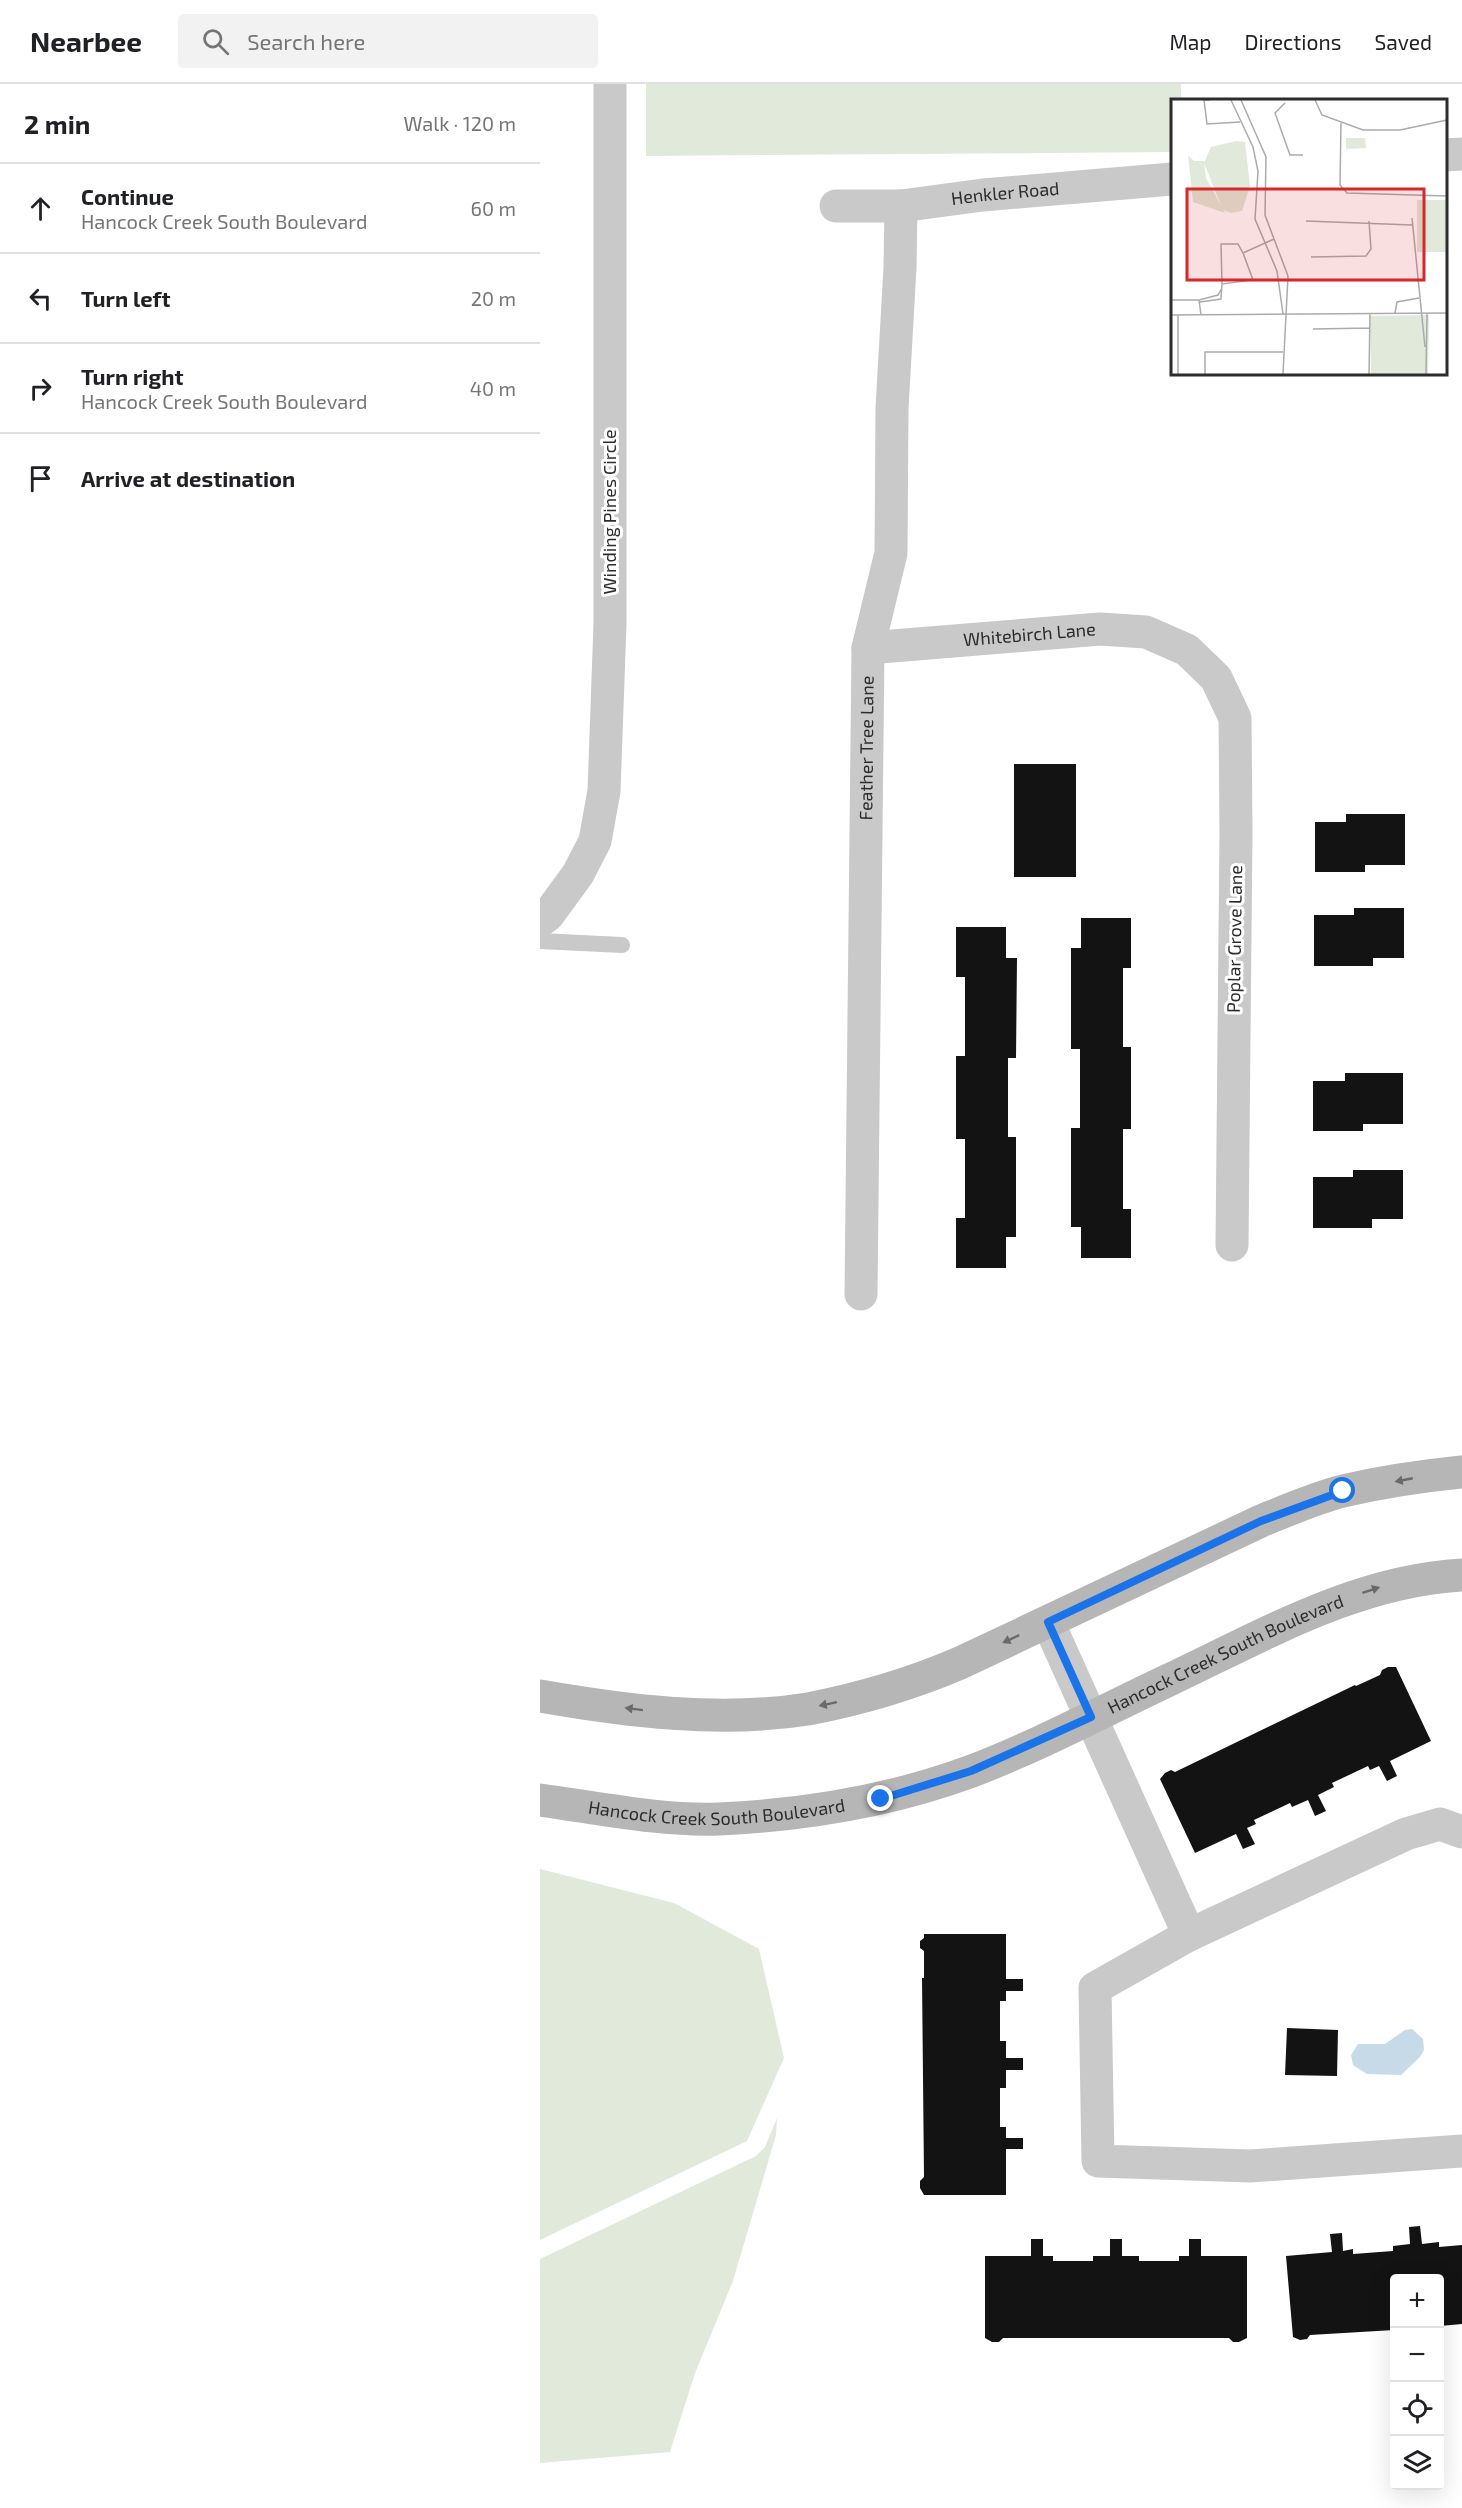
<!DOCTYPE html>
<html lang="en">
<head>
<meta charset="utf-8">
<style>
	:root { --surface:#fff; --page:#f2f2f2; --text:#202124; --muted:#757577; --line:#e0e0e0 }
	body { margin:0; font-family:"Exo 2",sans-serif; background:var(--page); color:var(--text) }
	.controls { position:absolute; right:18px; bottom:18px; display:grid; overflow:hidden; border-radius:6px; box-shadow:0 6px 24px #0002 }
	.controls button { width:54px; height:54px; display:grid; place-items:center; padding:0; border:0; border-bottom:2px solid var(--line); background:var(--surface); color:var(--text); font:30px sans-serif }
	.stop { position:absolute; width:18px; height:18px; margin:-14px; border:4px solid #1a73e8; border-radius:50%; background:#fff }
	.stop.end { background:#1a73e8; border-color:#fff; box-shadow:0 2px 6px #0008 }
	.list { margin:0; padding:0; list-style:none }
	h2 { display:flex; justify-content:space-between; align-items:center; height:78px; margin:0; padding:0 24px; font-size:26px }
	h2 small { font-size:20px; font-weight:400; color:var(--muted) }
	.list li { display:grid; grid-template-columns:39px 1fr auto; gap:18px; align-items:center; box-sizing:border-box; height:90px; padding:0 24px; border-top:2px solid var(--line) }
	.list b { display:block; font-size:22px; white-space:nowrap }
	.list p { margin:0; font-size:20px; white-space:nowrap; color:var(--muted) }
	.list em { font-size:20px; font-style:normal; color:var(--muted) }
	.icon { flex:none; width:33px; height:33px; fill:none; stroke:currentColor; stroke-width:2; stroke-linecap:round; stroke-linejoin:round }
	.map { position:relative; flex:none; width:922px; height:2424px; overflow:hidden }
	header { display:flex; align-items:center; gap:36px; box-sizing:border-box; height:84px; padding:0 30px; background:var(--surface); border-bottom:2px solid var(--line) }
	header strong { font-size:28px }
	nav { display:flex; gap:33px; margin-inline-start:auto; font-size:21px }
	.search { width:420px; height:54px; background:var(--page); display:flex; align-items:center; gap:15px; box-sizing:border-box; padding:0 21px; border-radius:6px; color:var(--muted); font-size:22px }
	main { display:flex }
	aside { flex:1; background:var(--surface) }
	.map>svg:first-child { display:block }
	.green { fill:#e1e9da }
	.water { fill:#c6dae8 }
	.building { fill:#131313 }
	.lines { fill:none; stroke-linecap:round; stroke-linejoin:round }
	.lane { stroke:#c9c9c9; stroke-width:16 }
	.street { stroke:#c9c9c9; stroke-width:33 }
	.secondary { stroke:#b6b6b6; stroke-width:33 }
	.oneway { fill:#6a6a6a }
	.route { stroke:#1a73e8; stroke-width:8 }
	.labels { text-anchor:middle; stroke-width:6; stroke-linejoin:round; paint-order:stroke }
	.street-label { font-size:18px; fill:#2c2c2c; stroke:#fff }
	.inset-road { fill:none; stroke:#ababab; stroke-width:1.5 }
	.view { fill:#d62828; fill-opacity:0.15; stroke:#d62828; stroke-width:3 }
	.inset-edge { fill:none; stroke:#2c2c2c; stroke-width:3 }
</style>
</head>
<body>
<header>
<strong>Nearbee</strong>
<div class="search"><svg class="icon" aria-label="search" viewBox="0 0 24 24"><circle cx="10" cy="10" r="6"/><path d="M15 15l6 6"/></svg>Search here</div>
<nav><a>Map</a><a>Directions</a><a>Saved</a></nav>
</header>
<main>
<aside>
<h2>2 min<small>Walk · 120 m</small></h2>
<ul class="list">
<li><svg class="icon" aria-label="ahead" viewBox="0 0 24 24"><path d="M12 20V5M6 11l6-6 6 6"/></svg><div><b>Continue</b><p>Hancock Creek South Boulevard</p></div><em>60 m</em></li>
<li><svg class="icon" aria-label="left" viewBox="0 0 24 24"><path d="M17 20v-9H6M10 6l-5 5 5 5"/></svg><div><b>Turn left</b></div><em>20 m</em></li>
<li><svg class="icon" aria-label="right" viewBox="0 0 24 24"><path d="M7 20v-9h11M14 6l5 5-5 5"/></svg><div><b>Turn right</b><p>Hancock Creek South Boulevard</p></div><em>40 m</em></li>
<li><svg class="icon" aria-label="arrive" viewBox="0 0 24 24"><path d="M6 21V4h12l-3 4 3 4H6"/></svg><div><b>Arrive at destination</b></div></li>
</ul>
</aside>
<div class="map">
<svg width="922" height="2424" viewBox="0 0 922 2424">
	<rect width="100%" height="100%" fill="#fff"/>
	<path class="green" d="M106 0H641V16H632V68L106 72Z
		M0 1785 134 1819 219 1865 244 1974 207 2057 0 2156Z
		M237 2034 236 2051 193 2197 155 2289 130 2368 0 2379V2175L216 2072 225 2063Z"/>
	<path class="water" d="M872 1945 883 1955 884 1966 880 1973 861 1991 827 1990 813 1981 811 1971 818 1960H845L865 1946Z"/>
	<path class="building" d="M474 680H536V793H474Z
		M806 730H865V781H825V788H775V738H806Z
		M814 824H864V874H833V882H774V831H814Z
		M541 834H591V884H583V963H591V1045H583V1125H591V1174H541V1143H531V1044H540V965H531V864H541Z
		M416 843H466V874H477L476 974H468V1053H476V1153H466V1184H416V1134H425V1055H416V972H425V893H416Z
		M805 989H863V1040H823V1047H773V997H805Z
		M813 1086H863V1135H832V1144H773V1093H813Z
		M848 1583H856L891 1657 850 1677 857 1692 847 1697 839 1682 830 1686 828 1682 792 1699 794 1703 778 1711 786 1727 775 1732 768 1716 752 1723 750 1719 714 1736 716 1740 707 1744 715 1760 703 1765 696 1750 655 1769 620 1695 625 1689 631 1686 635 1688 815 1601 816 1602 840 1591 842 1586Z
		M384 1850H466V1895H483V1907H466V1917H460V1957H466V1974H483V1986H466V2004H460V2043H466V2054H483V2065H466V2111H384L380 2104V2097L384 2093 382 1894H384V1867L380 1864V1857L384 1854Z
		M747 1944 798 1946 797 1992 745 1991Z
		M880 2142 882 2160 899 2158V2163L922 2161V2240L900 2242V2194H854V2246L770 2251 767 2255 760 2256 753 2253 746 2172 792 2168 790 2150 802 2149 803 2167 813 2165V2170L853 2167V2162L870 2160 869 2143Z
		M491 2155H503V2172H513V2177H553V2172H570V2155H582V2172H599V2177H639V2172H649V2155H661V2172H707V2254L699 2258H693L689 2254H463L459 2258H452L445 2254V2172H491Z"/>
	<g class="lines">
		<path class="lane" d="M0 857 82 861"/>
		<g class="street">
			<path d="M906 71 922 70"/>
			<path id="s1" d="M296 122H361L443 111 632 95"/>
			<path id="s2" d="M328 564 560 545 606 548 647 566 676 594 695 634 696 748 692 1161"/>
			<path d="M0 837 8 831 38 790 55 757 64 707 70 540V0"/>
			<path id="s3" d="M321 1210 328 564 351 469 352 324 360 184 361 122"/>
			<path d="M508 1538 649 1851"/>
			<path d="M922 1748 900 1740 866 1750 649 1851 555 1904 558 2077 710 2082 922 2067"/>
		</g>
		<g class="secondary">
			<path d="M0 1612C86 1627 180 1639 268 1625 320 1615 371 1600 420 1579L721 1437C748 1426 775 1414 803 1407 842 1398 882 1392 922 1388"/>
			<path id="s4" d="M0 1716C59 1724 120 1737 179 1735 265 1731 351 1717 432 1687 500 1661 565 1626 631 1595 724 1551 816 1497 922 1491"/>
		</g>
	</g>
	<defs><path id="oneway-solid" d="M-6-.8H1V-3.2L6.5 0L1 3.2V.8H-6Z" transform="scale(1.5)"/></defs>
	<g class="oneway">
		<use href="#oneway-solid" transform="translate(864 1396) rotate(169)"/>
		<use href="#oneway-solid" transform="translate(831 1506) rotate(-18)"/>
		<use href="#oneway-solid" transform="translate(471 1555) rotate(155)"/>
		<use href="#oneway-solid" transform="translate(288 1620) rotate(168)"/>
		<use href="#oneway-solid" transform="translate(94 1625) rotate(-173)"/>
	</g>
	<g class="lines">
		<path class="route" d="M341 1715 431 1687 551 1633 508 1538 721 1437 803 1407"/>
	</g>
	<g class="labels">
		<g class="street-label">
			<text dy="6" stroke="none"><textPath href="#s1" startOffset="170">Henkler Road</textPath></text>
			<text transform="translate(70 428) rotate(-90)" y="6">Winding Pines Circle</text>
			<text dy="6" stroke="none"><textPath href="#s2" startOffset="162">Whitebirch Lane</textPath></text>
			<text dy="6" stroke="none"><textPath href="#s3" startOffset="546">Feather Tree Lane</textPath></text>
			<text transform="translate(695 855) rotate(-89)" y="6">Poplar Grove Lane</text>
			<text dy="6" stroke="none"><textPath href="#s4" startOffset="718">Hancock Creek South Boulevard</textPath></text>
			<text dy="6" stroke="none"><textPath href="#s4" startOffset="178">Hancock Creek South Boulevard</textPath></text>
		</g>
	</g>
	<g transform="translate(631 15)">
		<rect width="276" height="276" fill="#fff"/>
		<path d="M175 39H194L195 49 175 50ZM65 42 74 43 79 87 71 112 60 114 52 111 33 64 40 48ZM17 56 23 62H33L35 79 54 114 22 103ZM246 101H276V153H246ZM258 216 257 275H200L199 217Z" fill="#e1e9da"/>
		<path class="inset-road" d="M39 1H33L36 25 69 23M60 1 82 48 87 72 84 120 106 172 112 215M70 1 95 58 94 116 117 177 112 275M144 1 151 16 192 31H229L276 21M114 4 104 14 119 56H132M170 24 169 86 176 94 276 97M241 119 254 248M135 122 241 126M72 154 82 181 51 185 50 145H67L72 154 103 140M140 158 195 157 200 150 198 122M0 201H28L30 216M28 201 47 196 51 189M29 203 50 200 51 185M224 214 226 203 248 199M0 216 276 214M142 230 199 229M7 275V216M34 275V253H112M198 275 199 214M255 275 256 214"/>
		<path class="view" d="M16 90H253V181H16Z"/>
		<rect width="276" height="276" class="inset-edge"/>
	</g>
</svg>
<div class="controls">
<button>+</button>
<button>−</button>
<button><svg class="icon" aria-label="locate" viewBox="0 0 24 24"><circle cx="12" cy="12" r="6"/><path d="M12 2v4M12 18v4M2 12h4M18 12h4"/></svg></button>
<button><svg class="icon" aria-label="layers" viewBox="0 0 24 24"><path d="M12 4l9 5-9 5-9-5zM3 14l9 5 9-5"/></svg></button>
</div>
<div class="stop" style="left:803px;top:1407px"></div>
<div class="stop end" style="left:341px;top:1715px"></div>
</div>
</main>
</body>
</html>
